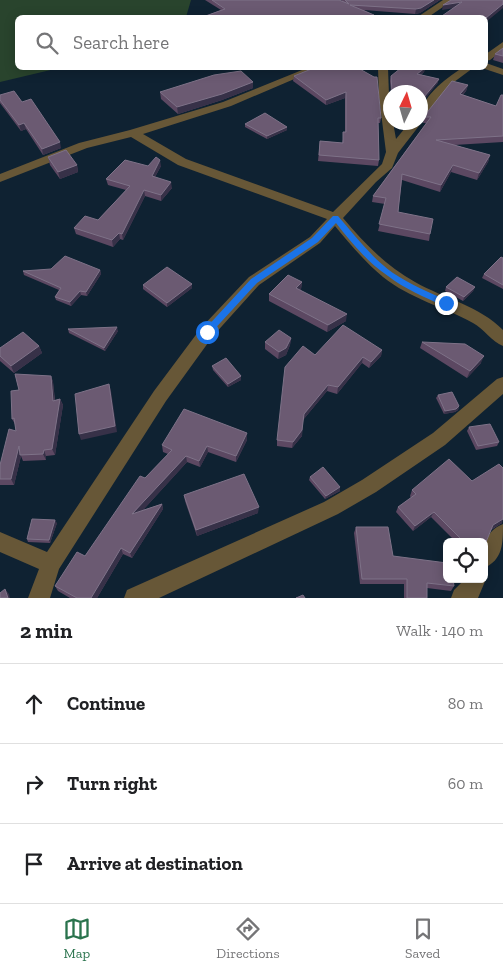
<!DOCTYPE html>
<html lang="en">
<head>
<meta charset="utf-8">
<style>
	:root { --surface:#fff; --page:#f2f2f2; --text:#202124; --muted:#757577; --line:#e0e0e0; --accent:#2a734d }
	body { margin:0; font-family:"Zilla Slab",serif; background:var(--page); color:var(--text) }
	.controls { position:absolute; right:15px; bottom:15px; display:grid; overflow:hidden; border-radius:8px; box-shadow:0 2px 12px #0003 }
	.controls button { width:45px; height:45px; display:grid; place-items:center; padding:0; border:0; border-bottom:1px solid var(--line); background:var(--surface); color:var(--text); font:25px sans-serif }
	.compass { position:absolute; left:383px; top:85px; width:45px; height:45px; border-radius:50%; background:var(--surface); box-shadow:0 2px 12px #0003; rotate:5deg }
	.stop { position:absolute; width:15px; height:15px; margin:-11px; border:4px solid #1a73e8; border-radius:50%; background:#fff }
	.stop.end { background:#1a73e8; border-color:#fff; box-shadow:0 1px 5px #0008 }
	.list { margin:0; padding:0; list-style:none }
	h2 { display:flex; justify-content:space-between; align-items:center; height:65px; margin:0; padding:0 20px; font-size:21px }
	h2 small { font-size:16px; font-weight:400; color:var(--muted) }
	.list li { display:grid; grid-template-columns:32px 1fr auto; gap:15px; align-items:center; box-sizing:border-box; height:80px; padding:0 20px; border-top:1px solid var(--line) }
	.list b { display:block; font-size:19px; white-space:nowrap }
	.list em { font-size:16px; font-style:normal; color:var(--muted) }
	.icon { flex:none; width:28px; height:28px; fill:none; stroke:currentColor; stroke-width:2; stroke-linecap:round; stroke-linejoin:round }
	.map { position:relative; flex:none; width:503px; height:598px; overflow:hidden }
	.search { position:absolute; background:var(--surface); box-shadow:0 2px 12px #0003; left:15px; right:15px; top:15px; height:55px; display:flex; align-items:center; gap:12px; box-sizing:border-box; padding:0 18px; border-radius:8px; color:var(--muted); font-size:19px }
	.sheet { height:305px; background:var(--surface) }
	nav { display:flex; justify-content:space-around; align-items:center; box-sizing:border-box; height:70px; border-top:1px solid var(--line); background:var(--surface); font-size:14px; color:var(--muted) }
	nav a { display:grid; justify-items:center; gap:2px }
	nav .on { color:var(--accent) }
	.map>svg:first-child { display:block }
	.green { fill:#29442d }
	.lines { fill:none; stroke-linecap:round; stroke-linejoin:round }
	.street { fill:#675737; fill-rule:evenodd }
	.wall { fill:#5c4862 }
	.shaded-wall { fill:#373148 }
	.building { fill:#6b5a72; stroke:#7e7288 }
	.route { fill:#1a73e8 }
</style>
</head>
<body>
<div class="map">
<svg width="503" height="598" viewBox="0 0 503 598">
	<rect width="100%" height="100%" fill="#0f2232"/>
	<path class="green" d="M0 0H191L186 17 18 18V68H59L0 82Z"/>
	<g class="lines">
		<path class="street" d="M443 0H453L427 18H416Z
			M503 42V50L490 60 486 61V54Z
			M486 63 503 69V75L482 68H486Z
			M307 68H320L231 106 143 134 186 159 333 212 382 164 386 152 379 97 378 68H388L390 122H393L396 139 410 122H420V120L422 122 398 153 392 168 376 182 343 218C364 243 386 266 415 282 443 298 480 306 503 330V346C492 342 484 329 473 323 444 307 409 298 383 277 365 262 350 244 335 226L320 243 259 285 213 336 166 401 59 569 50 598H28L39 569 0 552V532L47 552 154 391 201 328 249 277 310 237 327 219 178 165 131 137 87 148 0 182V174L79 143 130 130 223 102Z
			M462 68H473L450 85 424 119 420 120C420 97 444 80 462 68Z
			M503 377V394L445 445 376 492 338 514 159 598H124L127 590 324 502 362 480 433 433 497 379Z
			M503 524C503 543 503 560 484 568 484 549 483 532 503 524Z
			M484 574 486 579 478 598H451L454 590 465 579H484Z"/>
	</g>
	<path class="wall" d="M205 0H339L343 2 341 0H440L420 13 415 14 364 10 374 15V18H200L221 10Z
		M503 48V63L493 60 495 54Z
		M314 68 381 118 380 123H378L379 160 378 166 318 161 320 141 342 143 345 132V98L326 105 293 81 294 76Z
		M425 68 424 72 421 75 439 79 437 84 420 92H391L390 81 391 76Z
		M253 82V88L222 100 178 114 161 99 160 92Z
		M468 85 466 91 463 95 496 106 503 95V142L454 145 490 155 488 162 477 180 451 172 440 192 402 180 398 212 430 234 429 241 378 231 385 204 372 202 373 196 426 123H423L425 115Z
		M0 95 61 148 43 155 26 129 21 131 0 103Z
		M394 122H407V123H395Z
		M245 124 287 127V130L267 139 245 127Z
		M48 157 77 165 78 172 60 179 50 165Z
		M148 166H161L155 177 172 188 161 201 145 196 123 240 120 239 113 247 76 234 74 228 98 220 126 190 108 185 106 179Z
		M503 258V289L482 278 484 274Z
		M100 270 101 274 87 296 81 295 71 306 56 300 55 297 59 290 24 275 23 271Z
		M302 282 301 289 300 290 346 321 327 332 269 301V294Z
		M143 285 192 288 167 307 143 289Z
		M446 287H475L473 291 463 301 445 291Z
		M68 329 118 331 105 351 69 333Z
		M291 338 290 345 286 355 278 359 265 349V342Z
		M422 342 481 363 467 378 420 348Z
		M39 346 42 353 14 373 0 361V348Z
		M382 350 381 356 369 368 362 363 337 394 327 391 303 420 302 436 292 448 277 446V440L315 355Z
		M212 366 241 376V380L228 387 213 370Z
		M51 376 53 382 55 400 60 399 63 405 55 455 46 456V460L23 461 21 456 14 485H0V465L16 431 15 424 12 419 19 390Z
		M438 395 459 406 458 410 455 412 444 414 436 398Z
		M469 427 499 442 497 446 476 450 467 431Z
		M247 440 236 462 208 452 200 467 187 462 143 510 162 504 163 509 132 558 123 554 97 598H70L58 591 55 586 85 556 145 478 168 454 163 452 162 445Z
		M310 477 340 491 325 499 309 480Z
		M412 490 502 523 491 530 484 542H456L431 517 413 531 396 512 398 507 411 498 410 496Z
		M184 495 258 513 197 536 185 501Z
		M57 523 50 543 28 542 27 539Z
		M356 527 393 556 454 586 451 591 427 588V598H404V584H360L354 533Z"/>
	<path class="shaded-wall" d="M434 0H440L420 13 415 14 416 9Z
		M462 2 461 7 442 10 443 5Z
		M503 4V8L486 22V18Z
		M374 15V18H353Z
		M425 68 424 72 416 79 417 74Z
		M439 79 437 84 422 103 424 97Z
		M253 82V88L222 100 178 114 177 107Z
		M468 85 466 91 458 100 460 94Z
		M346 92 345 98 326 105V100Z
		M24 123 26 129 21 131 19 125Z
		M287 127V130L267 139V136Z
		M60 142 61 148 43 155 42 149Z
		M490 155 488 162 477 180 479 173Z
		M160 160 161 166 152 182V176Z
		M77 165 78 172 60 179 58 172Z
		M453 165 451 172 440 192 441 185Z
		M171 182 172 188 161 201V195Z
		M144 190 145 196 123 240 122 234Z
		M119 233 120 239 113 247 112 240Z
		M100 270 101 274 87 296 86 292Z
		M302 282 301 289 295 295 296 288Z
		M192 284V288L167 307V303Z
		M475 287 473 291 463 301 464 297Z
		M80 291 81 295 71 306 70 302Z
		M347 314 346 321 327 332 328 325Z
		M117 327 118 331 105 351 104 348Z
		M291 338 290 345 286 355 278 359 279 352Z
		M39 346 42 353 14 373 11 366Z
		M382 350 381 356 369 368 371 362Z
		M484 356 481 363 467 378 470 371Z
		M363 357 362 363 337 394 338 387Z
		M51 376 53 382 55 407 53 401Z
		M241 376V380L228 387V384Z
		M109 384 111 391 117 432 81 440 79 434Z
		M328 385 327 391 303 420 304 414Z
		M60 399 63 405 55 455 52 449Z
		M459 406 458 410 455 412 444 414 445 411Z
		M302 430V436L292 448 293 442Z
		M247 433V440L236 462V456Z
		M19 446 22 452 14 485 11 479Z
		M207 446 208 452 200 467 199 461Z
		M44 450 46 456V460L43 454Z
		M186 456 187 462 134 520 132 514Z
		M340 487V491L325 499 326 496Z
		M162 504 163 509 132 558 130 553Z
		M259 507 258 513 197 536 196 530Z
		M434 512 431 517 413 531 415 526Z
		M503 519 502 523 490 530 493 525Z
		M55 520 57 523 50 543 49 540Z
		M121 548 123 554 97 598H91Z
		M5 589 9 594 10 598H8Z"/>
	<path class="building" d="M212 0H339L349 4 345 0H434L421 8 416 9 350 5 374 15 353 18H200L225 9Z
		M451 0H503V4L486 18H439L462 2 443 5Z
		M503 48V56L495 54Z
		M314 68H358L374 77H377L381 118H378L379 160 319 155 320 141 343 143V132H346V92L326 100 294 76Z
		M401 68H425L417 74 439 79 424 97 420 110V92H392L391 76Z
		M241 71 253 82 222 94 177 107 160 92 214 75Z
		M452 81 468 85 460 94 496 106 501 95H503V136L436 140 490 155 479 173 453 165 441 185 402 174 398 212 433 219 430 234 379 224 386 198 373 196 431 117H425V115Z
		M14 91 22 102 31 99 60 142 42 149 24 123 19 125 0 100V95Z
		M265 113 287 127 267 136 245 124Z
		M66 150 77 165 58 172 48 157Z
		M156 157 160 160 152 176 171 182 161 195 144 190 122 234 119 233 112 240 74 228 85 216 98 220 130 186 106 179 125 160 148 166Z
		M65 256 100 270 86 292 80 291 70 302 55 297 61 288 23 271 51 269Z
		M501 257 503 258V285L484 274Z
		M167 267 192 284 167 303 143 285Z
		M288 275 302 282 296 288 347 314 328 325 269 294Z
		M457 277 475 287 464 297 446 287Z
		M343 325 382 350 371 362 363 357 338 387 328 385 304 414 302 430 293 442 277 440 285 367 303 346 315 355Z
		M117 327 104 348 68 329Z
		M279 330 291 338 286 348 279 352 265 342Z
		M23 332 39 346 11 366 0 356V348Z
		M422 342 465 344 484 356 470 371Z
		M226 358 241 376 228 384 212 366Z
		M15 374 51 376 53 401 60 399 52 449 44 450 43 454 20 455 19 446 11 479H0V465L9 429 16 431 14 418 12 419 11 391 19 390Z
		M109 384 115 426 79 434 75 394Z
		M452 392 459 406 456 409 445 411 438 395Z
		M184 409 247 433 236 456 207 446 199 461 186 456 132 514 162 504 130 553 121 548 91 598H77L55 586 77 552 85 556 140 476 145 478 172 450 162 445Z
		M490 424 499 442 478 446 469 427Z
		M449 459 472 481 499 464 503 468V519L493 525 486 542 484 544V542H464L434 512 415 526 398 507 416 494 412 490Z
		M323 467 340 487 326 496 310 477Z
		M244 474 259 507 196 530 184 495Z
		M32 519 55 520 49 540 27 539Z
		M356 527H388L393 556 447 563V579H453L454 586 427 583V598H407V579H362Z
		M5 589 8 598H0V593Z
		M303 595 305 598H296Z"/>
	<path class="route" d="M333 216H338C355 236 372 258 393 273 411 285 430 293 449 301V306H444C424 297 405 289 388 276 367 262 351 242 336 223L318 242 257 283 210 334H204V330L251 279 312 238Z"/>
</svg>
<div class="controls">
<button><svg class="icon" aria-label="locate" viewBox="0 0 24 24"><circle cx="12" cy="12" r="6"/><path d="M12 2v4M12 18v4M2 12h4M18 12h4"/></svg></button>
</div>
<svg class="compass" viewBox="-18 -18 36 36"><path d="M0-13l5 13h-10z" fill="#e53935"/><path d="M0 13l5-13h-10z" fill="#757577"/></svg>
<div class="stop" style="left:207px;top:332px"></div>
<div class="stop end" style="left:446px;top:303px"></div>
<div class="search"><svg class="icon" aria-label="search" viewBox="0 0 24 24"><circle cx="10" cy="10" r="6"/><path d="M15 15l6 6"/></svg>Search here</div>
</div>
<section class="sheet">
<h2>2 min<small>Walk · 140 m</small></h2>
<ul class="list">
<li><svg class="icon" aria-label="ahead" viewBox="0 0 24 24"><path d="M12 20V5M6 11l6-6 6 6"/></svg><div><b>Continue</b></div><em>80 m</em></li>
<li><svg class="icon" aria-label="right" viewBox="0 0 24 24"><path d="M7 20v-9h11M14 6l5 5-5 5"/></svg><div><b>Turn right</b></div><em>60 m</em></li>
<li><svg class="icon" aria-label="arrive" viewBox="0 0 24 24"><path d="M6 21V4h12l-3 4 3 4H6"/></svg><div><b>Arrive at destination</b></div></li>
</ul>
</section>
<nav>
<a class="on"><svg class="icon" aria-label="map" viewBox="0 0 24 24"><path d="M3 6l6-2 6 2 6-2v14l-6 2-6-2-6 2zM9 4v14M15 6v14"/></svg>Map</a>
<a><svg class="icon" aria-label="directions" viewBox="0 0 24 24"><path d="M12 3l9 9-9 9-9-9zM9 14v-3h6M13 9l2 2-2 2"/></svg>Directions</a>
<a><svg class="icon" aria-label="saved" viewBox="0 0 24 24"><path d="M7 4h10v16l-5-4-5 4z"/></svg>Saved</a>
</nav>
</body>
</html>
